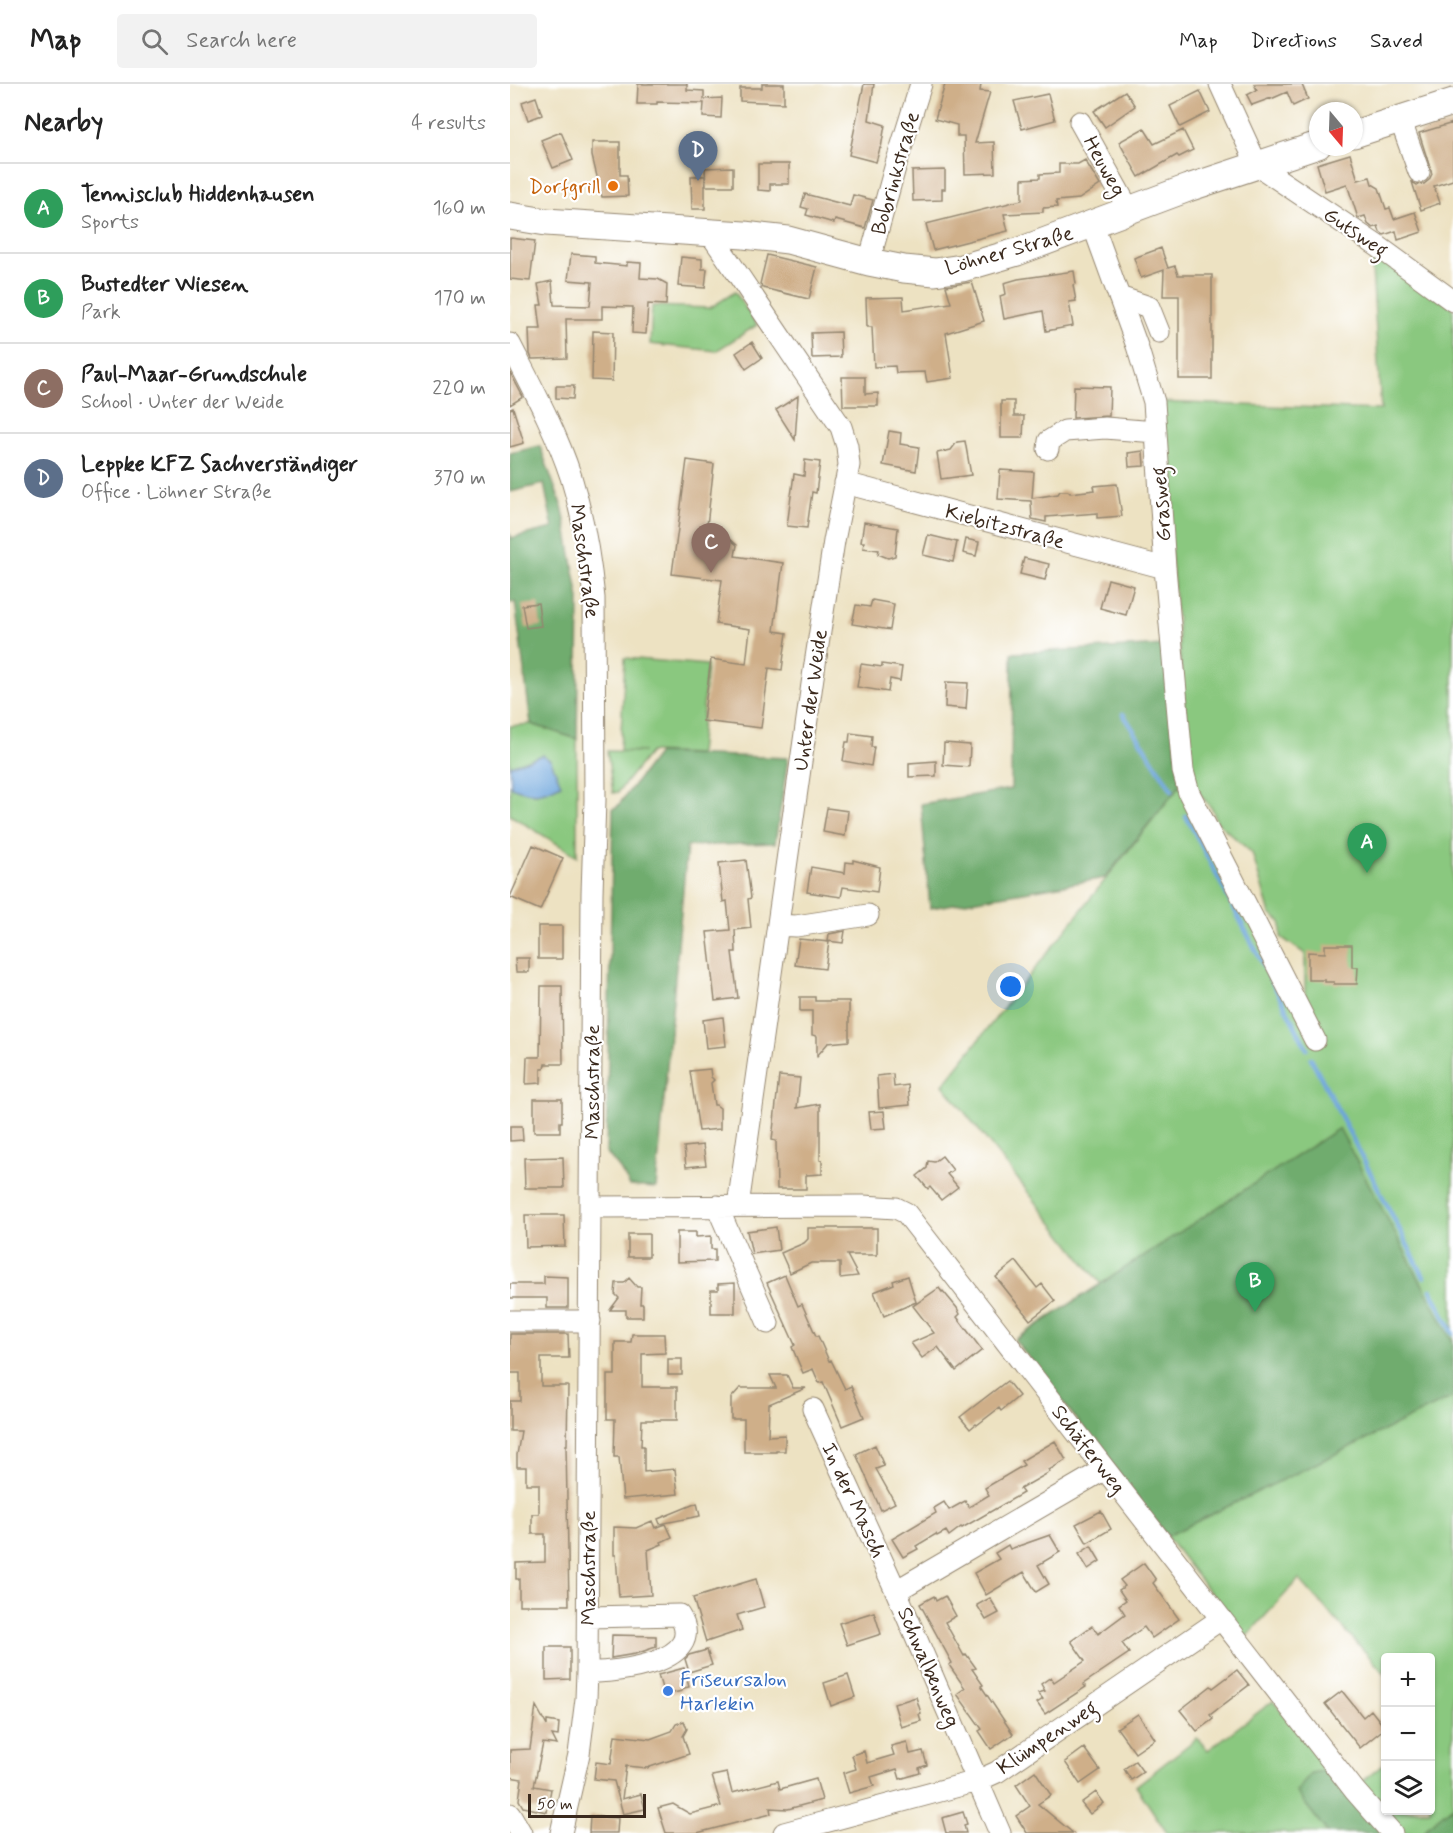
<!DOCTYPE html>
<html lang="en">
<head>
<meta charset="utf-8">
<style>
	:root { --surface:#fff; --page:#f2f2f2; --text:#222; --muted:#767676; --line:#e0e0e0; --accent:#b5179e }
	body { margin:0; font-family:Mynerve,sans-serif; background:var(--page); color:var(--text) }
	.controls { position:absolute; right:18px; bottom:18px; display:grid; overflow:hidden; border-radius:6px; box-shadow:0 2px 4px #0004 }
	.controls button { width:54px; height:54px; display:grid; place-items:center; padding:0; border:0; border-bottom:2px solid var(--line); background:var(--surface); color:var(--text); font:30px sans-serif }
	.compass { position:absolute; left:799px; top:18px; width:54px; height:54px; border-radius:50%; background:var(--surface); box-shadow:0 2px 4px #0004; rotate:161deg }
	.scale { position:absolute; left:18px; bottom:15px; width:118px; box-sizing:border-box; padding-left:6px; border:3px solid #3b2a1e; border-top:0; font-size:16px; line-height:21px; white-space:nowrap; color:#3b2a1e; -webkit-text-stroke:4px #fff; paint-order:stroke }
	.you { position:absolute; left:501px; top:903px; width:21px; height:21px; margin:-15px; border:4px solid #fff; border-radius:50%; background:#1a73e8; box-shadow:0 0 0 9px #1a73e833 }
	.badge { display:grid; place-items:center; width:39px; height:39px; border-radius:50%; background:var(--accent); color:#fff; font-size:20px; font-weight:700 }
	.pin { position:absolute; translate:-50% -50px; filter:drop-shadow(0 2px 3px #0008) }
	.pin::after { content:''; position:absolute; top:32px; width:21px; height:18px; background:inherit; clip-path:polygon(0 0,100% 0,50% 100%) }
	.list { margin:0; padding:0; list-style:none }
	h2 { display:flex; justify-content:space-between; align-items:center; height:78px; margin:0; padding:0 24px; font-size:26px }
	h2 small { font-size:20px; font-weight:400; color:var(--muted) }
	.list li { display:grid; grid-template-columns:39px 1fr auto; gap:18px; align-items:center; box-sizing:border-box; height:90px; padding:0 24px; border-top:2px solid var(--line) }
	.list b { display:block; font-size:22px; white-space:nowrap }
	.list p { margin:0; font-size:20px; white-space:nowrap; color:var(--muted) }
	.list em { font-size:20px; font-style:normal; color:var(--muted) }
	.icon { flex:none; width:33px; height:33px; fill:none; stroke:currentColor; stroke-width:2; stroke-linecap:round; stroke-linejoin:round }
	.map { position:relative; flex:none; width:943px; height:1749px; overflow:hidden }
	header { display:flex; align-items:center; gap:36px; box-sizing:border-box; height:84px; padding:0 30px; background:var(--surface); border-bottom:2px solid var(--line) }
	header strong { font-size:28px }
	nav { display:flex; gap:33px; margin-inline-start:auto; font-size:21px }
	.search { width:420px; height:54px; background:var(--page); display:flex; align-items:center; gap:15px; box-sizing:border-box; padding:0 21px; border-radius:6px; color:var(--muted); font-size:22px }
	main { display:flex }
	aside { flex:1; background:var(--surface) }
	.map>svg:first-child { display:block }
	.green { fill:#8ac87f; stroke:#62794e; stroke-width:1.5 }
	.forest { fill:#6fac6e; stroke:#556b46; stroke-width:1.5 }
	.water { fill:#6ca4db; stroke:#54677c; stroke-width:1.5 }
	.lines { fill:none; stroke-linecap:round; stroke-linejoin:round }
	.stream { stroke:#6ca4db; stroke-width:4.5 }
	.building { fill:#cfaf89 }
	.minor-casing { stroke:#948670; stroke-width:23 }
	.major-casing { stroke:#948670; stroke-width:29 }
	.minor { stroke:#fff; stroke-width:21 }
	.major { stroke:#fff; stroke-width:27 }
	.food-dot { fill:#e8710a; stroke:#fff; stroke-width:2 }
	.shop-dot { fill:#3f7fe0; stroke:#fff; stroke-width:2 }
	.labels { text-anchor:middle; stroke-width:4.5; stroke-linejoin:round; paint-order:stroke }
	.street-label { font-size:21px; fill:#3b2a1e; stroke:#fff }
	.food-label { font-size:21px; fill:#c56008; stroke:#fff; text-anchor:end }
	.shop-label { font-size:21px; fill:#366cbe; stroke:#fff; text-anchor:start }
</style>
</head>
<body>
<header>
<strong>Map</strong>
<div class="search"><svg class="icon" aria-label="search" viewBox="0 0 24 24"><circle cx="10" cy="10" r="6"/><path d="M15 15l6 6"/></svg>Search here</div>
<nav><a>Map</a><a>Directions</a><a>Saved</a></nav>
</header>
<main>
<aside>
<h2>Nearby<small>4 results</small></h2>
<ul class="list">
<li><span class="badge" style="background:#2e9e5b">A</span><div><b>Tennisclub Hiddenhausen</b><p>Sports</p></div><em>160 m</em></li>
<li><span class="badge" style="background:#2e9e5b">B</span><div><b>Bustedter Wiesen</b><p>Park</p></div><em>170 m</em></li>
<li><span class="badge" style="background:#8d6e63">C</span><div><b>Paul-Maar-Grundschule</b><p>School · Unter der Weide</p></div><em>220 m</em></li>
<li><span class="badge" style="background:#5c6f8a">D</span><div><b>Leppke KFZ Sachverständiger</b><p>Office · Löhner Straße</p></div><em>370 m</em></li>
</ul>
</aside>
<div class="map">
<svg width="943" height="1749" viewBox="0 0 943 1749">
	<rect width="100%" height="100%" fill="#fff"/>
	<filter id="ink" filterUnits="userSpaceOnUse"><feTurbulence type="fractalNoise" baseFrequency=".0167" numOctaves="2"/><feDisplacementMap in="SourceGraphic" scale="12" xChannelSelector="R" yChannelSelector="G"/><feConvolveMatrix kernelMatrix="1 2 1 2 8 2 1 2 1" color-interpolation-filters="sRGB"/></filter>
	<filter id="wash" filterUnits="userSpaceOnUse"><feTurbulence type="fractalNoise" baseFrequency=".008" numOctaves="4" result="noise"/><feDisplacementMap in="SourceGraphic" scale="24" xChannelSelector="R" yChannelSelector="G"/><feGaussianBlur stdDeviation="1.35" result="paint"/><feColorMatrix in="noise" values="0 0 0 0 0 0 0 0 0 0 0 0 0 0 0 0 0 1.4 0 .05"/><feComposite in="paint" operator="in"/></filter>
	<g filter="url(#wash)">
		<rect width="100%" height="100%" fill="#ede2c2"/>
		<path class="green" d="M861 169 943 224V1749H890L849 1700 875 1679 876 1726H920V1574H876L875 1590 789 1495 735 1554 505 1256 591 1200 433 1001 670 701 795 928V870L771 853V838L760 830 742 769 706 737 703 726 681 699 648 318 871 326Z
			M225 208 247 241 206 267 140 260 142 222 200 224Z
			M115 574 197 581 189 670 140 668 108 708 103 709 97 667 134 668 110 667Z
			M21 640 67 655V772L0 731V701L9 706 27 710 33 671 0 682V642Z
			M763 1617 820 1686 786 1707 818 1749H657L626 1702 687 1654 698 1666Z"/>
		<path class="forest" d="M30 362 53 426 69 515 67 655 21 640 5 518 0 519V449L1 454 43 444 34 400 0 408V369Z
			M655 561 670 701 595 794 420 824 411 720 501 705 502 569Z
			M148 669 278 674 265 759 177 762 146 1104 120 1102 110 1085 96 1068 103 724 107 723Z
			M829 1044 943 1258V1313L657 1452 505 1256Z
			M820 1686 873 1749H818L786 1708 801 1689Z
			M943 1722V1749H913L919 1741Z"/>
		<path class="water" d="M33 671 41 677 51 700C31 711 22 711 1 703L0 682Z"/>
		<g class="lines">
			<path class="stream" d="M613 630 662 706
				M676 732 797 965
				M801 974 914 1193
				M921 1206 943 1249"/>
		</g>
		<g id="blocks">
			<path class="building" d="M128 0H177V6L194 7V15L212 14 211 34 193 33 194 19 147 18V20H127Z
				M252 0H274V19L230 17V4H252Z
				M354 0H364L359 36 375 41 371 64H370L366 78 339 71Z
				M435 0H471L470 7 480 8 465 59 484 58 485 89 455 90 454 52H447V41L425 35Z
				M744 0H793L792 1 798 15 783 22 777 8 761 15V14L742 21 737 11 747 6Z
				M615 7 625 22 595 43 584 27Z
				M690 7 700 28 670 43 660 22Z
				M538 10 545 36 512 45 504 17Z
				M26 13 32 31 18 36 12 18Z
				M943 39V96L924 102 930 119 911 126 902 98 907 101 914 100 919 96 922 90 909 49Z
				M634 44 644 60 673 46 683 66 669 73 667 71 629 93 609 58Z
				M51 48 63 76 43 84 31 56Z
				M82 58H110V91H117L118 112 92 113 82 72Z
				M840 70 848 96 860 93 862 100 869 104 876 125 880 124 884 135 905 128 912 148 888 156 886 147 874 151 870 148 868 142 863 144 858 140 855 132 848 134 837 100 815 107 807 80Z
				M575 76 590 101 569 115 546 117 547 123 533 124V128L494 130 498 147 423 166 416 140 512 116V95L530 94V90L549 89V80H568Z
				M248 80H279V100H260V107L248 106Z
				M223 83V102H196L195 84Z
				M435 86V105H432V116L403 117 402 87Z
				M181 92H195V125H182Z
				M295 110 340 122 343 111 363 116 355 144 325 136 324 139 296 131 298 125 291 123Z
				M0 154 25 157 20 197 0 195Z
				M651 164 658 184 665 182 668 191H702V295H669V212H653L654 186 631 194 624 174Z
				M61 170 85 172V179L117 182V178L131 179 130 194 148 195 157 200 156 221 138 220 136 250 122 249 123 223 92 222V235H56L57 274 22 275 20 270 19 245H31L28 221H32L28 200 42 197 44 221 80 222 82 198 58 196Z
				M257 171 307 183 299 215 253 204 250 200Z
				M171 173 192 175V185H197L195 204 168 202Z
				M564 187 566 200 563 201 566 217 559 218 563 242 536 247 533 227 494 235 490 212 496 210 494 199 508 195Z
				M462 198 474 237 436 249 443 294 417 298 415 288 386 289 385 282 364 283 362 243H357L356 214 393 213 394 226 441 219 436 202Z
				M83 247 103 248 102 297 82 296Z
				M330 248 331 273 302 274 301 249Z
				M242 258 252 274 236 285 226 269Z
				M0 288 13 313 0 321Z
				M332 293H355V310L368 309V322H333Z
				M46 302H64L63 315 46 314Z
				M564 302 600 303 599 332 563 334Z
				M288 312 285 356 266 326Z
				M491 317H504V332H514L513 354H491Z
				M3 324 14 359 0 363V325Z
				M379 347 391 349 390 360 409 363 406 387 373 381Z
				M455 357 461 391 431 395 427 369 441 366 447 358Z
				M633 367 634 382 619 383 618 369Z
				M177 376 204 380 195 459 214 450 227 461 225 472 273 479 264 547 277 549 274 570 272 586 259 584 251 644 193 637 201 575 236 580 240 545 206 540 212 496 162 490Z
				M295 376 310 378 306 409 302 408 297 444 277 442 284 390 294 392Z
				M490 386 524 388 522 414 548 410 550 407H558L560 409 585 406 584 402 607 400 612 432 587 434V429L536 433V438L522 435 521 417 488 415Z
				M354 438 388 444 385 472 378 474 368 470 369 466 353 464 354 458H351Z
				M418 451 447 458 443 478 413 471Z
				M456 455 469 458 466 472 453 469Z
				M514 474 539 480 535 496 510 490Z
				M598 495 624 502 616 531 590 524Z
				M362 516 384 520 380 546 342 540 346 521 360 523Z
				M28 519 31 542 16 544 12 521Z
				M351 580 372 583V580L392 583 390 597 380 595 378 608 347 603Z
				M436 598 458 599 456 625 435 623Z
				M340 649 362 652 361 663H364L361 682 333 677 336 658H339Z
				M434 659 460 661 459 683 433 681Z
				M426 677V692L399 693V679Z
				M317 724 338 727 335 752 313 748Z
				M23 761 53 774 30 826 0 813Z
				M236 776 241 814 238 815 241 844 225 846 226 868H222L228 914 205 917 197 848 220 846 217 817 213 818 209 779Z
				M343 776 370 783 367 808 333 803 331 813 297 808 301 783 335 789 336 778 343 779Z
				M28 842H52V875H28Z
				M335 847 333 859 318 857 319 850Z
				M289 855 319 858 315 885 285 881Z
				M815 861H842V883H848L847 900H824V898H815V896H798V868L815 869Z
				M5 874H19V888H6Z
				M31 902H52L53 980H35L34 985H31V999L16 1000 17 973H30Z
				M290 913H305V917H339V957L318 959 307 972V952L302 951V927H290Z
				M213 933 216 962 196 964 193 936Z
				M200 985 201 993 204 996 201 999 204 1021H206L210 1024V1045L189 1047 180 987Z
				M383 990 384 1003 398 1001 400 1021 369 1024 367 992Z
				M269 992 290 994 287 1024 310 1020V1076H312V1090L296 1091V1105H267L266 1057 262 1056Z
				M24 1015H52V1038H50V1048H24Z
				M374 1027 376 1044 361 1045 359 1028Z
				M0 1042H12L13 1056 0 1057Z
				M193 1061 196 1081 176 1083 174 1063Z
				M432 1072 443 1086 437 1090 448 1103 431 1116 420 1103 418 1105 407 1092 417 1084 418 1077 424 1078Z
				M53 1073 54 1104H15L14 1074Z
				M15 1131H54L55 1162 16 1163Z
				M266 1143 269 1166 242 1170 237 1147Z
				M298 1144H367V1171H337L348 1192 330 1194V1179H301L280 1189 271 1169 294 1159 298 1155Z
				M167 1148H186V1153L201 1152V1165H205V1177L167 1178Z
				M118 1150H139V1173H118Z
				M506 1177 527 1204 532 1200 545 1217 520 1236 486 1193Z
				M275 1191 288 1222 292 1220 306 1252H308L319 1277 321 1276 335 1305 341 1302 354 1333 332 1342 313 1298 309 1299 303 1285 293 1289 282 1263 285 1261 257 1199Z
				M34 1192 58 1193V1224H37V1214H0V1200H34Z
				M398 1192 406 1218 374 1232 364 1208 384 1200 383 1197Z
				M119 1194 127 1203H131L130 1220H133V1233H116V1226H100L109 1214 105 1210 106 1199H114Z
				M225 1199V1229H201V1206H208V1200Z
				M429 1204 432 1208 433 1207 447 1224 450 1230 447 1233 472 1266 446 1287 428 1263 412 1274 401 1259 424 1249 403 1222Z
				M0 1250H58L59 1274H31V1302H58L57 1361H56L59 1521H9V1495H6V1479L35 1478V1450H22V1430H29V1400H16V1383H7V1371L11 1347H0V1317H10V1289H0Z
				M122 1250H154L155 1269 132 1270V1303H167V1336H132L131 1362H134V1388L165 1385 168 1410 113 1415 109 1373H104L105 1335H97V1291H105V1258H121Z
				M158 1275H172V1291H158Z
				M260 1291H277L283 1304H296L259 1320 258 1352 275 1351V1367H266V1368H234V1335H221V1314L230 1304H266Z
				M497 1297 509 1312 491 1327 489 1324 467 1341 466 1340 460 1345 450 1333Z
				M545 1357 556 1376 539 1386 540 1388 510 1405 513 1409 452 1444 451 1443 439 1452 436 1447 427 1452 426 1450 406 1462 408 1465 393 1473 382 1455 426 1429 424 1424 434 1418 439 1426 455 1417 459 1423 479 1411 475 1404 514 1381 511 1377Z
				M365 1361 374 1382 366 1385 385 1419 371 1426 346 1370Z
				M187 1419 190 1432 150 1440 148 1435Z
				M591 1427 601 1445 577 1459 566 1440Z
				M142 1437 145 1444 156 1440 162 1453 151 1458 152 1460 138 1466 141 1511 109 1513 106 1471H104V1443L126 1444Z
				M540 1451 550 1468 528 1481 539 1500 526 1508 514 1488 476 1511 464 1489 489 1475 485 1469 498 1461 500 1465Z
				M581 1462 590 1477 578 1485 569 1470Z
				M634 1479 646 1496 643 1499 669 1535 642 1554 634 1543 612 1559 619 1569 573 1600 576 1603 535 1630 527 1619 533 1615 528 1609 535 1607 531 1600 541 1593 544 1598 575 1577 561 1557 582 1542 588 1550 615 1530 609 1521 616 1516 609 1506 615 1502 610 1496Z
				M246 1495 254 1523 227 1531 232 1546 196 1558 183 1514Z
				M424 1512 426 1517 435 1512 446 1532 435 1538 454 1572 456 1570 466 1584 462 1585 473 1601 471 1602 503 1650 481 1665 469 1647 472 1645 447 1610 455 1604 439 1581 442 1579 410 1520Z
				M480 1514 489 1529 476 1536 467 1521Z
				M364 1528 371 1550 337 1561 329 1539Z
				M102 1551 146 1552V1563L125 1570 101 1574Z
				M36 1563H60V1595L36 1596Z
				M197 1566 202 1581 179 1588 175 1575 179 1571Z
				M174 1584 179 1603 174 1604 172 1607 154 1611 148 1591Z
				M727 1586 739 1601 700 1631 703 1635 687 1647 670 1626 701 1602 703 1604Z
				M338 1591 345 1613 321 1622 314 1599Z
				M832 1607 853 1633 861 1626 875 1644 850 1664 815 1620Z
				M406 1613 411 1629 409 1630 411 1637 391 1643 384 1620Z
				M26 1622 37 1642V1637L49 1639 48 1652 42 1651 47 1661 33 1659 24 1702 41 1705 37 1728 13 1723 9 1716 12 1695 0 1693V1666L20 1665Z
				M628 1630 645 1655 625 1669 607 1644Z
				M174 1637 177 1645 173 1652 179 1670 137 1684 116 1682 112 1715 131 1710 135 1725 113 1730 104 1697 84 1695 86 1678 101 1680 105 1651 140 1655 162 1647 166 1640Z
				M397 1658 400 1670 413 1667 417 1681 409 1684 410 1689 390 1695 387 1685 361 1693 364 1702 339 1709 333 1689 346 1685 342 1671 354 1667 357 1679 384 1671 381 1662Z
				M574 1664 590 1686 570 1700 555 1678Z
				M625 1677 633 1688 621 1696 614 1685Z
				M525 1687 541 1711 528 1720 563 1749H517L506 1732 520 1722 506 1701Z
				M217 1689 222 1709 268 1697 270 1705 306 1695 312 1716 278 1725 260 1724 261 1730 187 1749H156L148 1724 163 1720 180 1730 211 1722 202 1692Z
				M586 1708 594 1719 580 1730 571 1719Z
				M453 1728 457 1740 454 1741 456 1749H436L432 1734Z
				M80 1732 108 1734 107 1749H79Z"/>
		</g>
	</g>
	<g filter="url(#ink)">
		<use href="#blocks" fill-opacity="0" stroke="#948670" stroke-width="1.5"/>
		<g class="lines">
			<g class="minor-casing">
				<path id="minor" d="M710 0 747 81 869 163 943 217
					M890 35 909 88
					M570 38 619 126
					M583 141 627 262 644 318 655 484 673 687 679 709 805 956
					M200 149 331 343 337 362 339 381 324 457 303 593 228 1122
					M359 178 386 80 411 0
					M609 213 639 223 649 248
					M0 260C22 303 46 347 61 393 73 432 80 474 84 514L85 716 82 809 77 1588 76 1615 69 1670 51 1749
					M538 365 539 357 555 347 595 344 646 348
					M335 399 655 484
					M268 841 286 842 358 831
					M207 1122 258 1239
					M81 1123 353 1122 386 1124 396 1129 845 1707 882 1749
					M0 1237H80
					M303 1325 386 1507 490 1749
					M386 1507 595 1385
					M77 1588C107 1589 200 1578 169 1531L78 1533
					M0 1730 11 1749
					M274 1749 467 1697 487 1688 711 1535"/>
			</g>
			<g class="major-casing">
				<path id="major" d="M844 50 943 18
					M0 132 36 138 234 151 278 156 359 178 394 185 425 188 452 184 507 168 678 104 808 61"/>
			</g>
			<use href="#minor" class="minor"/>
			<use href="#major" class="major"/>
		</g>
	</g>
	<circle class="food-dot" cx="103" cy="102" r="6"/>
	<circle class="shop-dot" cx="158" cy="1607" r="6"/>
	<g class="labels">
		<g class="street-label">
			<text transform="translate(595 82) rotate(61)" y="7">Heuweg</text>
			<text transform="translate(385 89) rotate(-74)" y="7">Bobrinkstraße</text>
			<text transform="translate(846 148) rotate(34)" y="7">Gutsweg</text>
			<text transform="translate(499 166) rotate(-16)" y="7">Löhner Straße</text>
			<text transform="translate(651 420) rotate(-94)" y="7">Grasweg</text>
			<text transform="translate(495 442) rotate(15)" y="7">Kiebitzstraße</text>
			<text transform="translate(75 477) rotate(82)" y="7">Maschstraße</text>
			<text transform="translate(300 616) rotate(-82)" y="7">Unter der Weide</text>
			<text transform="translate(82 998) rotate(-90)" y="7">Maschstraße</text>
			<text transform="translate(579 1365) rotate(52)" y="7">Schäferweg</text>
			<text transform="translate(344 1416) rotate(65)" y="7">In der Masch</text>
			<text transform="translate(78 1484) rotate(-90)" y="7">Maschstraße</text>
			<text transform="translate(419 1583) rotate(67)" y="7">Schwalbenweg</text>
			<text transform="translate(537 1653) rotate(-34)" y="7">Klümpenweg</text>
		</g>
		<g class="food-label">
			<text x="91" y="109">Dorfgrill</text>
		</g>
		<g class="shop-label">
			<text x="170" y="1602">Friseursalon<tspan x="170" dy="24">Harlekin</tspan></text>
		</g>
	</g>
</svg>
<div class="controls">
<button>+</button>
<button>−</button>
<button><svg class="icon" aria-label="layers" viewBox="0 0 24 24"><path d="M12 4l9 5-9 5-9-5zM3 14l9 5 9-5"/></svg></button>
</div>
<svg class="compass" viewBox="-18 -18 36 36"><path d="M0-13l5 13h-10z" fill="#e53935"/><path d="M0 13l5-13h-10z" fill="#767676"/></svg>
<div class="scale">50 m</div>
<div class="you"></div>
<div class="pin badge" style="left:857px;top:789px;background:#2e9e5b">A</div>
<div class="pin badge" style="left:745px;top:1228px;background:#2e9e5b">B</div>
<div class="pin badge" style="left:201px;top:489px;background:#8d6e63">C</div>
<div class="pin badge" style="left:188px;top:97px;background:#5c6f8a">D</div>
</div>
</main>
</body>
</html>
